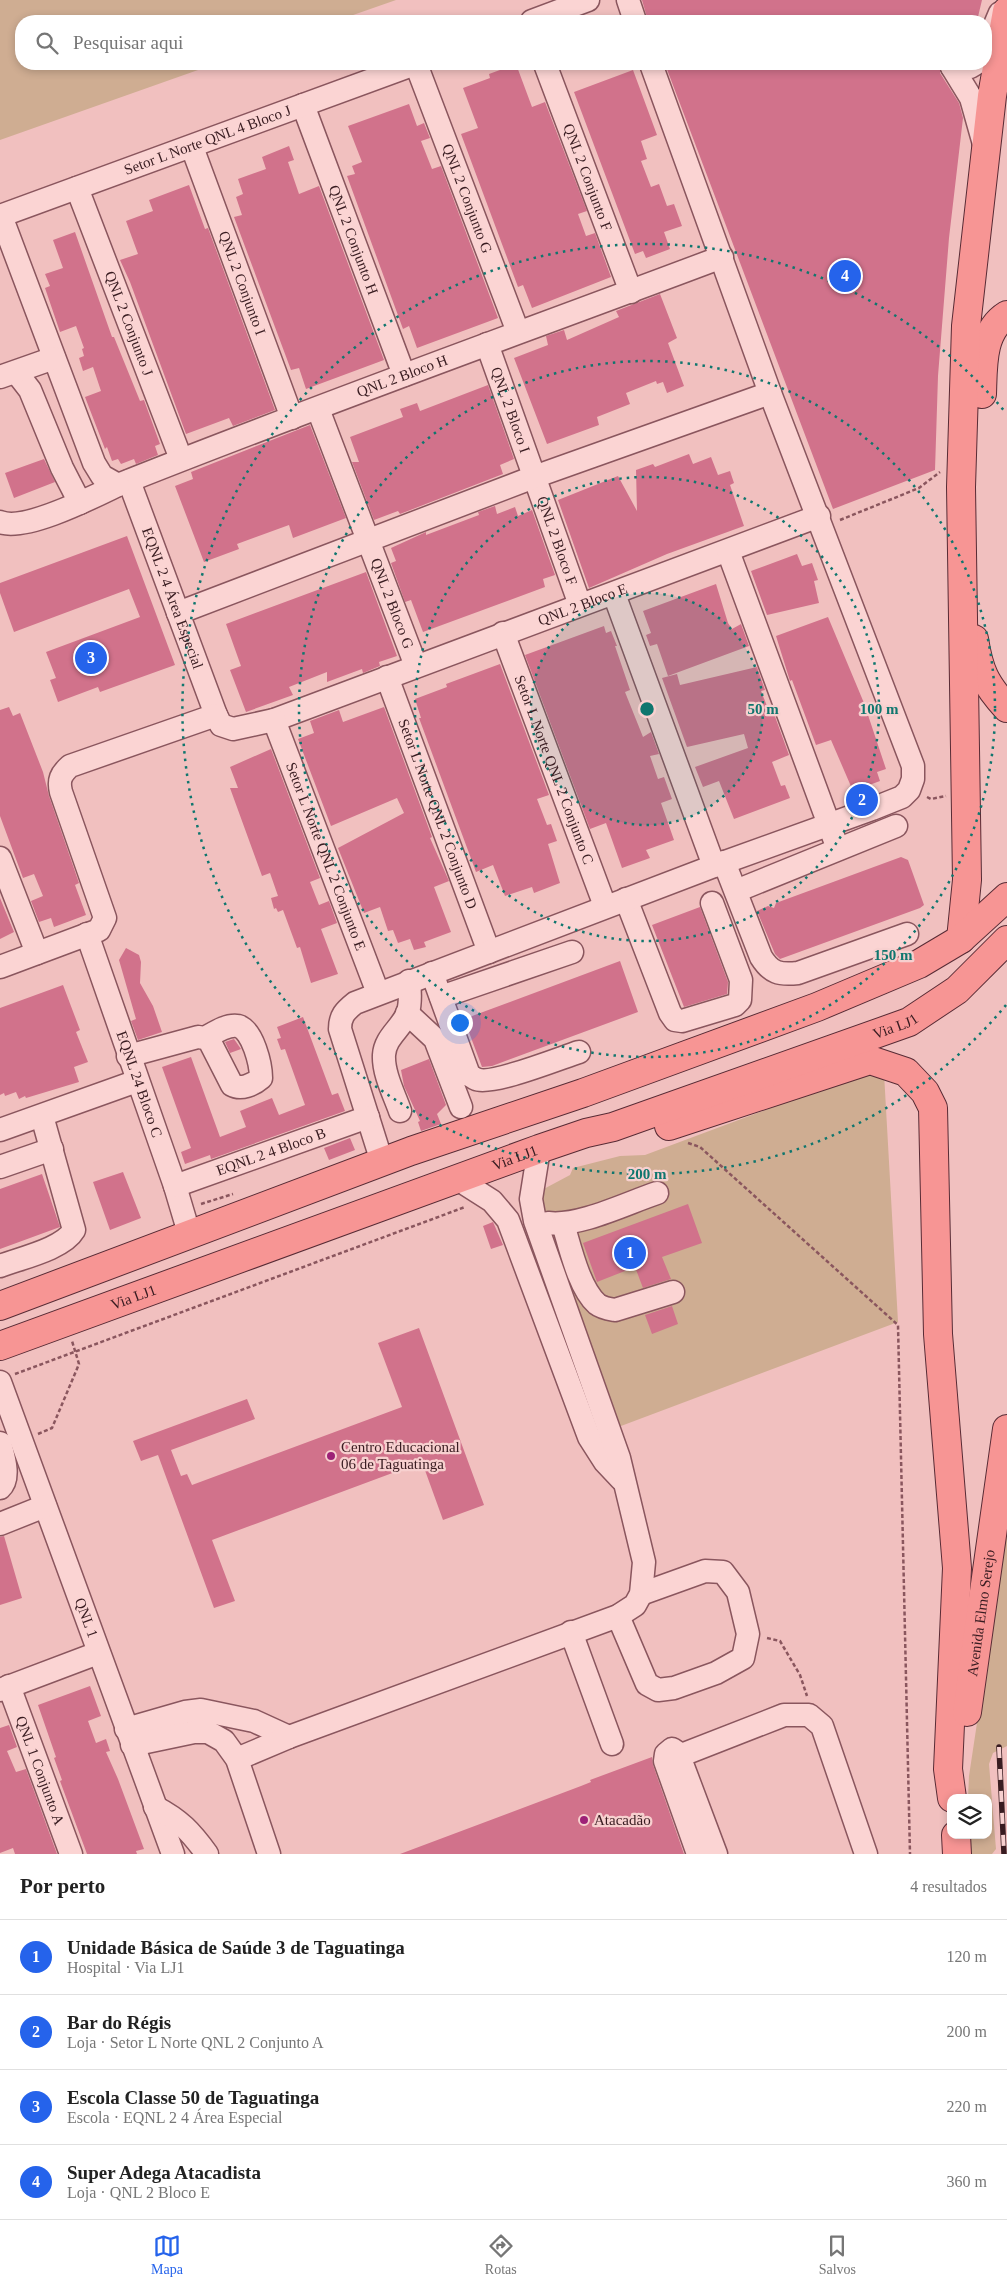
<!DOCTYPE html>
<html lang="pt">
<head>
<meta charset="utf-8">
<style>
	:root { --surface:#fff; --page:#f6f6f6; --text:#222; --muted:#767676; --line:#e0e0e0; --accent:#2563eb }
	body { margin:0; font-family:"Times New Roman",serif; background:var(--page); color:var(--text) }
	.controls { position:absolute; right:15px; bottom:15px; display:grid; overflow:hidden; border-radius:10px; box-shadow:0 2px 8px #0003 }
	.controls button { width:45px; height:45px; display:grid; place-items:center; padding:0; border:0; border-bottom:1px solid var(--line); background:var(--surface); color:var(--text); font:25px sans-serif }
	.you { position:absolute; left:459px; top:1022px; width:18px; height:18px; margin:-12px; border:4px solid #fff; border-radius:50%; background:#1a73e8; box-shadow:0 0 0 8px #1a73e833 }
	.badge { display:grid; place-items:center; width:32px; height:32px; border-radius:50%; background:var(--accent); color:#fff; font-size:16px; font-weight:700 }
	.pin { position:absolute; translate:-50% -50%; border:2px solid #fff; box-shadow:0 1px 5px #0006 }
	.list { margin:0; padding:0; list-style:none }
	h2 { display:flex; justify-content:space-between; align-items:center; height:65px; margin:0; padding:0 20px; font-size:21px }
	h2 small { font-size:16px; font-weight:400; color:var(--muted) }
	.list li { display:grid; grid-template-columns:32px 1fr auto; gap:15px; align-items:center; box-sizing:border-box; height:75px; padding:0 20px; border-top:1px solid var(--line) }
	.list b { display:block; font-size:19px; white-space:nowrap }
	.list p { margin:0; font-size:16px; white-space:nowrap; color:var(--muted) }
	.list em { font-size:16px; font-style:normal; color:var(--muted) }
	.icon { flex:none; width:28px; height:28px; fill:none; stroke:currentColor; stroke-width:2; stroke-linecap:round; stroke-linejoin:round }
	.map { position:relative; flex:none; width:1007px; height:1854px; overflow:hidden }
	.search { position:absolute; background:var(--surface); box-shadow:0 2px 8px #0003; left:15px; right:15px; top:15px; height:55px; display:flex; align-items:center; gap:12px; box-sizing:border-box; padding:0 18px; border-radius:20px; color:var(--muted); font-size:19px }
	.sheet { height:365px; background:var(--surface) }
	nav { display:flex; justify-content:space-around; align-items:center; box-sizing:border-box; height:70px; border-top:1px solid var(--line); background:var(--surface); font-size:14px; color:var(--muted) }
	nav a { display:grid; justify-items:center; gap:2px }
	nav .on { color:var(--accent) }
	.map>svg:first-child { display:block }
	.green { fill:#cfad92 }
	.building { fill:#d1728b }
	.lines { fill:none; stroke-linecap:round; stroke-linejoin:round }
	.minor-casing { stroke:#8a565e; stroke-width:25 }
	.major-casing { stroke:#582b35; stroke-width:30 }
	.path { stroke:#8a565e; stroke-width:2.5; stroke-dasharray:4 2.5; stroke-linecap:butt }
	.minor { stroke:#fbd4d3; stroke-width:22 }
	.major { stroke:#f79594; stroke-width:28 }
	.rail-casing { stroke:#391c21; stroke-width:5.5 }
	.rail { stroke:#f7d0cf; stroke-width:4; stroke-dasharray:11; stroke-linecap:butt }
	.ring { fill:none; stroke:#0f766e; stroke-width:2.5; stroke-dasharray:2.5 5 }
	.poi-dot { fill:#9d2277; stroke:#f7d0cf; stroke-width:2 }
	.labels { text-anchor:middle; stroke-width:4.5; stroke-linejoin:round; paint-order:stroke }
	.street-label { font-size:15px; fill:#391c21; stroke:#f7d0cf }
	.poi-label { font-size:15px; fill:#391c21; stroke:#f7d0cf; text-anchor:start }
	.centre { fill:#0f766e; stroke:#f7d0cf; stroke-width:2.5 }
	.ring-label { font-size:15px; text-anchor:middle; font-weight:bold; fill:#0f766e; stroke:#f7d0cf; stroke-width:4.5; stroke-linejoin:round; paint-order:stroke }
</style>
</head>
<body>
<div class="map">
<svg width="1007" height="1854" viewBox="0 0 1007 1854">
	<rect width="100%" height="100%" fill="#f1c0bf"/>
	<path class="green" d="M0 0H396L336 21H21V64H215L0 140Z
		M884 1073 898 1322 605 1432 536 1238 540 1191 570 1175 573 1168 620 1156 645 1155 854 1077Z
		M1007 1524V1746L993 1753 989 1764 996 1849 992 1854H967V1835H988V1798H968L969 1776Z"/>
	<path class="building" d="M642 0H982L977 21H648Z
		M516 64 532 107 545 102 587 211 578 214 586 236 595 233 611 277 532 308 523 285 518 287 461 134 478 128 463 88 490 78 489 74Z
		M665 64H940V73L959 103 963 118 949 238 938 376 935 470 833 509Z
		M633 70 657 135 641 141 647 159 641 161 651 187 659 184 667 206 674 204 682 226 664 232 670 249 646 258 643 251 635 254 574 92Z
		M409 104 417 126 424 123 430 138 421 141 432 169 441 166 498 318 417 348 409 326 403 329 347 176 355 174 352 166 362 162 348 126Z
		M289 146 294 160 288 162 299 194 319 186 384 360 306 389 299 368 291 370 234 217 242 215 236 197 243 194 238 179 266 169 262 157Z
		M189 185 205 229 208 228 275 410 233 426 229 418 186 434 130 282 120 260 138 254 126 221 153 211 149 200Z
		M75 232 112 337H114L140 401 144 400 160 444 155 446 158 455 136 464 134 459 121 464 118 459 112 461 107 447 105 449 85 397 101 391 93 367 83 371 79 358 84 356 82 349 84 348 76 326 60 332 45 288 50 286 45 274 63 268 53 240Z
		M660 294 677 338 668 343 684 386 667 393 663 382 657 384 656 381 626 393 630 404 597 417 599 425 547 444 514 358 548 345 546 336 564 330 567 340 619 317 616 311Z
		M488 385 514 459 500 465 503 474 400 514 398 511 374 520 352 462H359L350 437 403 417 400 409 417 403 420 411Z
		M310 425 346 518 293 538 289 525 237 544 239 549 204 562 175 486 193 479 191 472Z
		M689 454 693 464 711 457 718 475 730 471 734 483 730 485 744 526 667 554 589 588 558 500 618 476 637 511 636 470 653 464 655 467Z
		M44 459 55 482 14 498 5 473Z
		M495 506 497 514 515 507 518 516 532 510 555 575 543 579 545 587 423 632 411 600 405 602 391 563 396 561 391 548 426 532V535L479 515 478 512Z
		M127 536 175 665 100 692 98 687 58 702 50 680 56 678 46 652 140 617 129 589 14 632 0 593V583Z
		M797 554 802 566 812 563 818 580 814 581 819 603 767 615 751 571Z
		M366 572 397 656 379 662 380 666 363 673 362 669 327 682V672L289 687 293 695 246 712 230 670 241 666 226 624Z
		M716 584 728 623 732 629 741 624 749 646 668 676 657 644 650 646 646 635 651 633 643 611Z
		M828 617 864 703 886 769 877 772 880 781 853 791 831 740 816 745 792 680 790 681 776 636Z
		M604 626 606 633 611 631 617 646H615L630 690 625 692 643 737 651 732 659 754 650 756 658 779 664 777 672 799 661 803 674 840 646 850 650 858 622 868 606 823 590 829 525 655Z
		M500 664 549 795 537 799 547 825 551 824 557 841 548 844 560 883 534 893 532 887 505 896 493 865 476 872 419 718H421L415 699 447 687 446 684Z
		M757 667 765 690 761 691 769 711H773L789 755 772 762 781 786 785 785 790 798 734 819 719 781 703 787 695 767 748 748 744 734 687 747 662 678 677 674 680 685Z
		M9 707 13 716 20 713 43 772 49 796 79 883 75 885 86 915 54 927 51 918 39 922 31 901 43 896 34 874 23 878 0 816V710Z
		M384 707 432 837 430 838 449 881 434 887 451 932 424 942 426 947 414 950 410 939 398 943 393 930 388 931 380 907 364 913 338 848 404 813 397 798 331 826 298 739 314 733 310 721 339 710 343 722Z
		M271 749 320 878 310 882 319 905 329 901 337 923 321 929 338 974 311 983 300 947 297 948 283 910 278 912 276 908 274 909 271 898 278 896 270 873 262 876 230 788H238L230 767Z
		M901 857 908 860 913 874 924 905 920 908 780 959 775 954 757 911 768 906 774 908 776 903Z
		M0 898 14 932 0 939Z
		M700 907 728 982 727 994 684 1007 652 925Z
		M126 948 139 955 141 962 140 983 153 1006 162 1032 138 1040 131 1021 136 1019 119 960Z
		M620 961 638 1012 492 1066 482 1067 464 1019Z
		M63 985 80 1030 76 1032 88 1062 74 1067 79 1082 26 1098 25 1096 19 1099 16 1092 5 1096 4 1093 0 1095V1008Z
		M303 1017 332 1095 338 1093 345 1111 211 1159 210 1155 185 1164 181 1152 191 1148 162 1067 191 1057 220 1137 246 1127 240 1111 272 1098 279 1115 305 1105 285 1049 281 1050 277 1039 281 1038 277 1027Z
		M234 1039 241 1049 230 1053 225 1042Z
		M429 1059 446 1105 437 1114 441 1124 421 1131 418 1122 420 1121 404 1086 401 1070Z
		M350 1138 355 1150 329 1160 324 1148Z
		M123 1172 141 1218 110 1230 93 1182Z
		M42 1174 60 1227 0 1249V1189Z
		M688 1204 702 1243 662 1257 671 1279 643 1288 635 1267 597 1282 583 1243Z
		M493 1222 503 1245 491 1249 483 1226Z
		M672 1306 678 1324 652 1334 645 1315Z
		M419 1328 484 1505 443 1520 422 1462 212 1540 235 1601 214 1608 158 1455 141 1461 133 1441 247 1399 255 1419 171 1450 181 1476 187 1474 192 1485 402 1407 378 1343Z
		M4 1536 22 1598 0 1605V1537Z
		M90 1686 101 1716 88 1721 96 1743 106 1739 110 1751 106 1752 118 1779 144 1849 136 1851 137 1854H87L60 1781 62 1780 54 1758 56 1757 38 1705Z
		M9 1725 17 1747 7 1751 16 1772 26 1769 57 1854H15L13 1848 0 1853V1728Z
		M652 1757 653 1765 684 1854H400L581 1786 591 1782 590 1780Z"/>
	<g class="lines">
		<g class="minor-casing">
			<g id="minor">
				<path d="M628 0 635 21"/>
				<path d="M532 21 588 0"/>
				<path d="M986 46 1000 13"/>
				<path id="s1" d="M416 64 518 332"/>
				<path id="s2" d="M545 64 631 292"/>
				<path d="M952 67 971 98 984 144"/>
				<path d="M952 67H970L975 64"/>
				<path id="s3" d="M303 105 404 375"/>
				<path id="s4" d="M192 147 292 418"/>
				<path id="s5" d="M77 188 181 459"/>
				<path id="s6" d="M0 216 415 64"/>
				<path id="s7" d="M1 216 94 463 102 476 118 485C318 405 520 333 722 257"/>
				<path id="s8" d="M487 344 580 605"/>
				<path d="M16 372 30 390 62 468 80 503"/>
				<path d="M0 377 54 358"/>
				<path id="s9" d="M318 409 416 666"/>
				<path id="s10" d="M129 481 216 715 221 725 233 729 274 720 819 516"/>
				<path d="M0 522C25 532 93 497 118 485"/>
				<path d="M728 551 838 849"/>
				<path d="M614 594 714 866"/>
				<path d="M178 613 534 477 770 393"/>
				<path id="s11" d="M503 633 605 906"/>
				<path id="s12" d="M387 677 489 952"/>
				<path id="s13" d="M274 720 378 993"/>
				<path d="M0 858 37 953"/>
				<path d="M724 862 761 957C771 973 779 975 798 973L907 934"/>
				<path d="M736 891 896 826"/>
				<path d="M626 899 670 1013 675 1020 682 1021 735 1005 740 1000 741 980 712 903"/>
				<path id="s14" d="M87 934 175 1186 189 1233"/>
				<path d="M0 967 99 930 105 918 61 792C58 780 61 774 70 766L216 715"/>
				<path d="M432 973 469 1075C472 1076 473 1078 476 1079 491 1086 560 1058 579 1052"/>
				<path d="M441 997 572 952"/>
				<path d="M407 1013 435 1039 461 1107"/>
				<path d="M128 1056 198 1037 205 1038 210 1042 232 1085C241 1090 253 1085 261 1078 261 1065 253 1030 238 1026 227 1024 214 1033 205 1038"/>
				<path d="M400 1111C394 1094 383 1073 384 1055 385 1037 402 1028 408 1012 411 1002 410 991 409 981"/>
				<path d="M0 1130 137 1081"/>
				<path d="M382 1162 340 1029C340 1016 345 1011 355 1003L714 866 872 809 902 797 909 790 913 779V766L770 393 651 64"/>
				<path d="M0 1167 52 1149"/>
				<path d="M459 1180 492 1201 508 1220 589 1437 605 1462 621 1479"/>
				<path id="s15" d="M175 1186 368 1117"/>
				<path d="M548 1223C579 1227 627 1203 657 1193"/>
				<path d="M563 1224C570 1247 579 1288 597 1304 602 1308 609 1309 615 1310L673 1292"/>
				<path d="M0 1266C21 1258 63 1249 74 1230L42 1116"/>
				<path id="s16" d="M0 1382 173 1854"/>
				<path d="M0 1443C3 1455 11 1478 0 1488"/>
				<path d="M0 1524 45 1506"/>
				<path d="M618 1616 647 1684 658 1690 674 1688 716 1673 743 1658 748 1634 738 1592 723 1572 705 1571 641 1594"/>
				<path d="M571 1632 612 1744"/>
				<path id="s17" d="M9 1686 71 1854"/>
				<path d="M0 1690 98 1653"/>
				<path d="M126 1729 185 1712 201 1710 254 1721 289 1737"/>
				<path d="M132 1745 194 1732H208L224 1741 237 1759 269 1854"/>
				<path d="M679 1756 784 1715H809L822 1726 866 1854"/>
				<path d="M237 1759 289 1737 618 1616 635 1605 641 1594 644 1562 619 1458 535 1221 531 1199 539 1149"/>
				<path d="M155 1807C180 1820 191 1832 207 1854"/>
				<path d="M698 1854 665 1761 666 1754 672 1749 678 1753 716 1854"/>
			</g>
		</g>
		<g class="major-casing">
			<g id="major">
				<path d="M982 394C983 367 981 331 1007 315"/>
				<path d="M974 639C979 671 985 684 1007 708"/>
				<path d="M961 939 967 880 961 487 966 326 992 96 1007 11"/>
				<path d="M669 1126 870 1060 906 1072 925 1092 933 1108 938 1334 957 1568 948 1769 952 1798"/>
				<path d="M0 1306 411 1151 583 1093 817 1007 919 964 961 939 1007 897"/>
				<path id="s18" d="M0 1346 539 1149 586 1133 613 1127 909 1022 957 990 1007 940"/>
				<path id="s19" d="M967 1712 1007 1429"/>
				<path d="M956 1835 957 1854"/>
			</g>
		</g>
		<path class="path" d="M840 520 919 488 940 472
			M927 797 931 799 946 796
			M688 1143 700 1147 898 1325 910 1854
			M201 1204 233 1194
			M15 1374 465 1207
			M38 1434 52 1428 79 1364 72 1341
			M767 1638 780 1641 800 1675 807 1696"/>
		<use href="#minor" class="minor"/>
		<use href="#major" class="major"/>
		<g class="rail-casing">
			<path id="rail" d="M999 1747 1004 1854"/>
		</g>
		<use href="#rail" class="rail"/>
	</g>
	<circle cx="647" cy="709" r="116" fill="#0f766e" fill-opacity=".12"/>
	<g class="ring">
		<circle cx="647" cy="709" r="116"/>
		<circle cx="647" cy="709" r="232"/>
		<circle cx="647" cy="709" r="348"/>
		<path d="M1006 1005A465 465 0 1 1 1006 413"/>
	</g>
	<g class="poi-dot">
		<circle cx="331" cy="1456" r="5"/>
		<circle cx="584" cy="1820" r="5"/>
	</g>
	<g class="labels">
		<g class="street-label">
			<text dy="5" stroke="none"><textPath href="#s6" startOffset="221">Setor L Norte QNL 4 Bloco J</textPath></text>
			<text dy="5" stroke="none"><textPath href="#s2" startOffset="121">QNL 2 Conjunto F</textPath></text>
			<text dy="5" stroke="none"><textPath href="#s1" startOffset="144">QNL 2 Conjunto G</textPath></text>
			<text dy="5" stroke="none"><textPath href="#s3" startOffset="144">QNL 2 Conjunto H</textPath></text>
			<text dy="5" stroke="none"><textPath href="#s4" startOffset="145">QNL 2 Conjunto I</textPath></text>
			<text dy="5" stroke="none"><textPath href="#s5" startOffset="145">QNL 2 Conjunto J</textPath></text>
			<text dy="5" stroke="none"><textPath href="#s7" startOffset="602">QNL 2 Bloco H</textPath></text>
			<text dy="5" stroke="none"><textPath href="#s8" startOffset="70">QNL 2 Bloco I</textPath></text>
			<text dy="5" stroke="none"><textPath href="#s8" startOffset="209">QNL 2 Bloco F</textPath></text>
			<text dy="5" stroke="none"><textPath href="#s10" startOffset="125">EQNL 2 4 Área Especial</textPath></text>
			<text dy="5" stroke="none"><textPath href="#s9" startOffset="208">QNL 2 Bloco G</textPath></text>
			<text dy="5" stroke="none"><textPath href="#s10" startOffset="645">QNL 2 Bloco E</textPath></text>
			<text dy="5" stroke="none"><textPath href="#s11" startOffset="146">Setor L Norte QNL 2 Conjunto C</textPath></text>
			<text dy="5" stroke="none"><textPath href="#s12" startOffset="146">Setor L Norte QNL 2 Conjunto D</textPath></text>
			<text dy="5" stroke="none"><textPath href="#s13" startOffset="146">Setor L Norte QNL 2 Conjunto E</textPath></text>
			<text dy="5" stroke="none"><textPath href="#s18" startOffset="951">Via LJ1</textPath></text>
			<text dy="5" stroke="none"><textPath href="#s14" startOffset="159">EQNL 24 Bloco C</textPath></text>
			<text dy="5" stroke="none"><textPath href="#s15" startOffset="102">EQNL 2 4 Bloco B</textPath></text>
			<text dy="5" stroke="none"><textPath href="#s18" startOffset="548">Via LJ1</textPath></text>
			<text dy="5" stroke="none"><textPath href="#s18" startOffset="142">Via LJ1</textPath></text>
			<text dy="5" stroke="none"><textPath href="#s19" startOffset="100">Avenida Elmo Serejo</textPath></text>
			<text dy="5" stroke="none"><textPath href="#s16" startOffset="251">QNL 1</textPath></text>
			<text dy="5" stroke="none"><textPath href="#s17" startOffset="90">QNL 1 Conjunto A</textPath></text>
		</g>
		<g class="poi-label">
			<text x="341" y="1452">Centro Educacional<tspan x="341" dy="17">06 de Taguatinga</tspan></text>
			<text x="594" y="1825">Atacadão</text>
		</g>
	</g>
	<circle cx="647" cy="709" r="8" class="centre"/>
	<g class="ring-label">
		<text x="763" y="714">50 m</text>
		<text x="879" y="714">100 m</text>
		<text x="893" y="960">150 m</text>
		<text x="647" y="1179">200 m</text>
	</g>
</svg>
<div class="controls">
<button><svg class="icon" aria-label="layers" viewBox="0 0 24 24"><path d="M12 4l9 5-9 5-9-5zM3 14l9 5 9-5"/></svg></button>
</div>
<div class="you"></div>
<div class="pin badge" style="left:630px;top:1253px">1</div>
<div class="pin badge" style="left:862px;top:800px">2</div>
<div class="pin badge" style="left:91px;top:658px">3</div>
<div class="pin badge" style="left:845px;top:276px">4</div>
<div class="search"><svg class="icon" aria-label="search" viewBox="0 0 24 24"><circle cx="10" cy="10" r="6"/><path d="M15 15l6 6"/></svg>Pesquisar aqui</div>
</div>
<section class="sheet">
<h2>Por perto<small>4 resultados</small></h2>
<ul class="list">
<li><span class="badge">1</span><div><b>Unidade Básica de Saúde 3 de Taguatinga</b><p>Hospital · Via LJ1</p></div><em>120 m</em></li>
<li><span class="badge">2</span><div><b>Bar do Régis</b><p>Loja · Setor L Norte QNL 2 Conjunto A</p></div><em>200 m</em></li>
<li><span class="badge">3</span><div><b>Escola Classe 50 de Taguatinga</b><p>Escola · EQNL 2 4 Área Especial</p></div><em>220 m</em></li>
<li><span class="badge">4</span><div><b>Super Adega Atacadista</b><p>Loja · QNL 2 Bloco E</p></div><em>360 m</em></li>
</ul>
</section>
<nav>
<a class="on"><svg class="icon" aria-label="map" viewBox="0 0 24 24"><path d="M3 6l6-2 6 2 6-2v14l-6 2-6-2-6 2zM9 4v14M15 6v14"/></svg>Mapa</a>
<a><svg class="icon" aria-label="directions" viewBox="0 0 24 24"><path d="M12 3l9 9-9 9-9-9zM9 14v-3h6M13 9l2 2-2 2"/></svg>Rotas</a>
<a><svg class="icon" aria-label="saved" viewBox="0 0 24 24"><path d="M7 4h10v16l-5-4-5 4z"/></svg>Salvos</a>
</nav>
</body>
</html>
